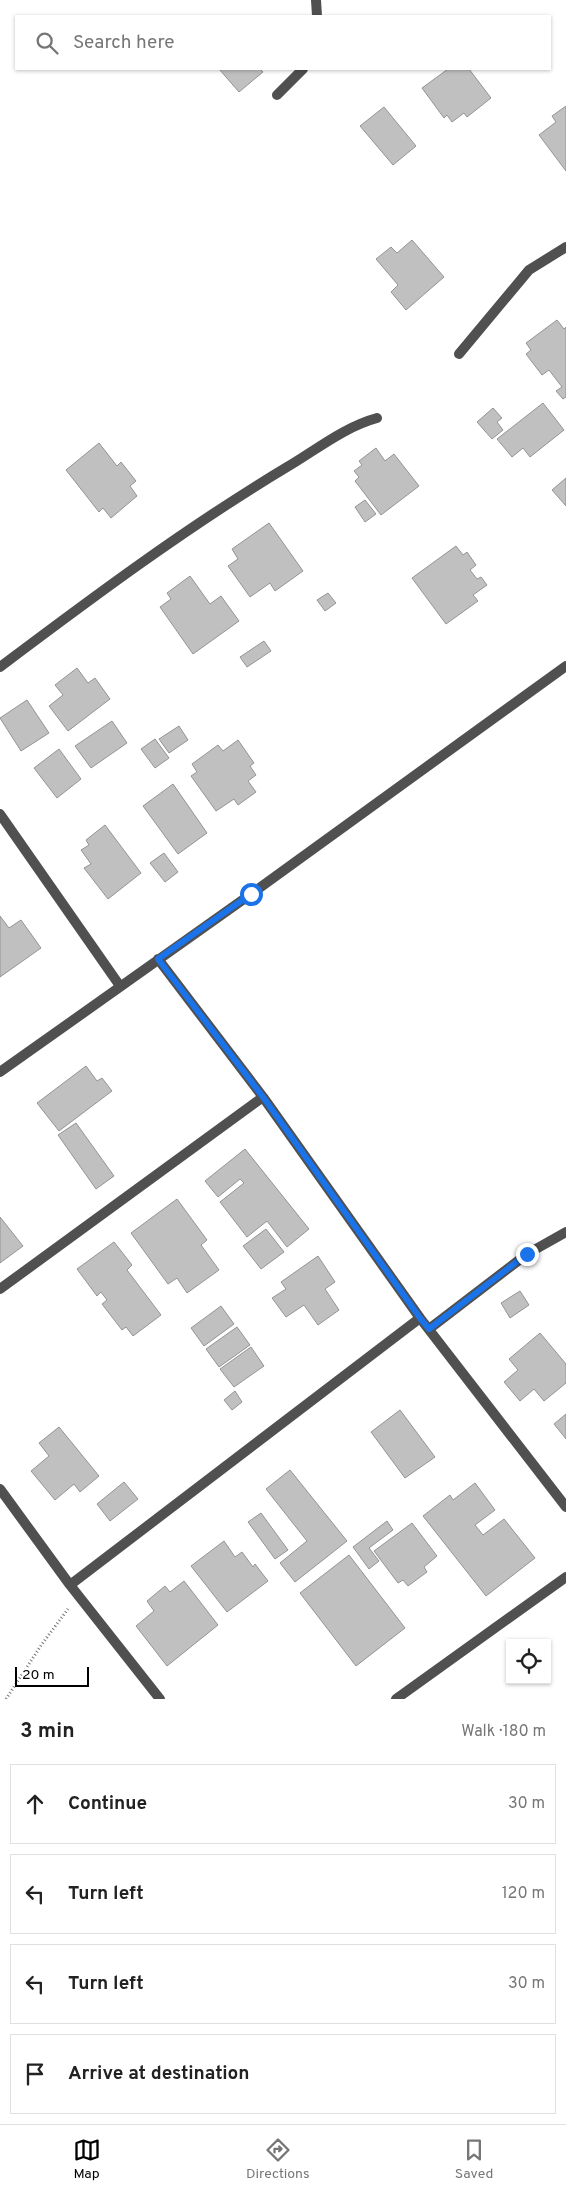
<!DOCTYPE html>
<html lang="en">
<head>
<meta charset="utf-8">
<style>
	:root { --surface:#fff; --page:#f2f2f2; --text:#222; --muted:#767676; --line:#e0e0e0; --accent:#000 }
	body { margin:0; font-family:Overpass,sans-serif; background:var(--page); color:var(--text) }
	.controls { position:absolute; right:15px; bottom:15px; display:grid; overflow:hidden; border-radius:0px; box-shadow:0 1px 4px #0004 }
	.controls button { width:45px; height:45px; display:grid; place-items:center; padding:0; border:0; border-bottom:1px solid var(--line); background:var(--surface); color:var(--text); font:25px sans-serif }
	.scale { position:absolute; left:15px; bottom:12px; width:74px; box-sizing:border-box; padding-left:5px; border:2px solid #000; border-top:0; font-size:14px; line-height:18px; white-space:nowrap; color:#000; -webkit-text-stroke:4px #fff; paint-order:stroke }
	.stop { position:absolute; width:15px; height:15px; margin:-11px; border:4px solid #1a73e8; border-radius:50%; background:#fff }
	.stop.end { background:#1a73e8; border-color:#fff; box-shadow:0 1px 5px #0008 }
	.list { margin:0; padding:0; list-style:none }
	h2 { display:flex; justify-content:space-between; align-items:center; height:65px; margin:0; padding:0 20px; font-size:21px }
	h2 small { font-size:16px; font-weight:400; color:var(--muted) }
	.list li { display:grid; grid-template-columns:32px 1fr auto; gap:15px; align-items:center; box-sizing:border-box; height:80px; margin:0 10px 10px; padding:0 10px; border:1px solid var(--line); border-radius:0px }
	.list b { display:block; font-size:19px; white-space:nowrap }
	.list em { font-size:16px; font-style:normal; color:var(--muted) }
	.icon { flex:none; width:28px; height:28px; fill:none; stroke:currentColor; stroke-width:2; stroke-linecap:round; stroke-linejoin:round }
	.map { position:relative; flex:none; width:566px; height:1699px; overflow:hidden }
	.search { position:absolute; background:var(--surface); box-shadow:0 1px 4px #0004; left:15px; right:15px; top:15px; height:55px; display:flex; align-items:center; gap:12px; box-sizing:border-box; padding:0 18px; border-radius:0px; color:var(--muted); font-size:19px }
	.sheet { height:425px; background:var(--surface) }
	nav { display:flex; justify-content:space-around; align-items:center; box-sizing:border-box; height:70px; border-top:1px solid var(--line); background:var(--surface); font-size:14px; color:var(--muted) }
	nav a { display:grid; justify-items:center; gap:2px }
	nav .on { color:var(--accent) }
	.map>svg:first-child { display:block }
	.building { fill:#c0c0c0; stroke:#949494 }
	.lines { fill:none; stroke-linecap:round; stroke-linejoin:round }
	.path { stroke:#727272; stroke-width:3; stroke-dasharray:1 2.5; stroke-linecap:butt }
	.minor { stroke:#505050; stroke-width:10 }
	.route { stroke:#1a73e8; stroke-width:6 }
</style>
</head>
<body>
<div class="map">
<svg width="566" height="1699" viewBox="0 0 566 1699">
	<rect width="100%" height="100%" fill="#fff"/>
	<path class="building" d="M219 69H260L263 72 239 92Z
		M448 69H469L491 98 467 117 464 113 452 122 447 115 444 118 422 88Z
		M566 106V171L539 135 556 122 552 116Z
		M384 107 416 146 393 165 360 126Z
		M412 240 444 277 406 310 391 292 398 285 376 259 391 247 397 253Z
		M557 320 564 329 566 327V397L563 399 556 391 562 387 549 370 542 375 526 354 531 350 526 343Z
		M543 403 564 430 530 457 523 448 512 457 497 439Z
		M493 408 502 418 497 422 503 430 492 439 477 422Z
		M99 443 117 466 121 462 136 481 130 486 137 496 111 518 103 508 99 512 66 470Z
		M376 448 385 461 394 454 419 486 381 515 355 481 359 477 354 471 362 465 359 461Z
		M566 478V506L552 490Z
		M365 500 376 514 365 522 355 507Z
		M269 523 303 571 275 591 270 583 250 597 228 566 238 559 232 549Z
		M456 546 463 555 467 552 476 565 470 570 477 579 481 577 487 585 473 595 478 601 446 624 412 578Z
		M190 576 210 604 221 596 239 621 193 654 160 607 171 599 167 593Z
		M328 593 336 603 325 611 317 600Z
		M264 641 271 651 247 667 240 657Z
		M77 668 88 683 95 678 110 699 68 731 49 706 63 695 55 685Z
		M27 700 49 733 21 751 0 718Z
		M112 721 127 743 91 768 75 746Z
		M179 726 188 740 169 753 159 739Z
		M155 739 169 758 155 768 141 749Z
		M238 740 254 763 250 766 256 775 248 781 256 792 238 805 234 799 216 811 191 776 197 772 192 764 218 745 223 751Z
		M59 749 81 779 57 798 34 768Z
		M173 784 207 833 178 854 143 806Z
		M105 825 141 873 108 899 84 868 91 864 81 850 89 845 86 840Z
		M164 853 178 872 165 882 150 863Z
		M0 916 9 928 21 920 41 948 0 977Z
		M86 1066 97 1081 102 1078 112 1091 59 1131 37 1103Z
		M76 1123 114 1176 96 1189 58 1135Z
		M245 1149 309 1229 287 1247 267 1221 247 1237 220 1202 244 1183 240 1179 218 1197 205 1181Z
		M177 1199 207 1240 201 1245 219 1270 187 1293 177 1278 168 1284 131 1233Z
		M0 1217 23 1246 0 1263Z
		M266 1229 284 1252 261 1269 243 1246Z
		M114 1242 132 1265 127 1270 161 1315 133 1336 126 1327 122 1330 102 1304 107 1300 101 1292 97 1296 77 1269Z
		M318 1256 335 1282 325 1289 339 1310 318 1325 304 1305 286 1317 272 1298 286 1289 281 1282Z
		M520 1291 529 1305 510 1318 501 1303Z
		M221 1306 234 1324 204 1346 191 1328Z
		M237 1327 250 1345 219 1367 206 1349Z
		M540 1333 566 1364V1383L544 1401 534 1389 520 1401 504 1382 518 1370 509 1359Z
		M251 1347 264 1366 234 1387 220 1369Z
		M235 1391 242 1402 232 1410 224 1400Z
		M400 1410 435 1457 405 1478 371 1432Z
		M566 1414V1439L554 1424Z
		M59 1427 99 1476 80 1492 74 1484 55 1500 31 1471 49 1456 39 1443Z
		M290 1470 347 1541 295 1582 280 1563 307 1541 266 1489Z
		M124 1482 138 1499 110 1521 97 1504Z
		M475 1483 495 1510 475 1525 483 1535 504 1519 535 1558 486 1596 423 1516 450 1495 453 1500Z
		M261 1513 288 1550 275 1559 248 1522Z
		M387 1521 393 1530 369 1548 379 1561 369 1569 353 1547Z
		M412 1523 437 1556 424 1567 427 1572 408 1586 403 1580 398 1583 374 1551Z
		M224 1541 235 1557 242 1552 253 1567 255 1564 268 1581 227 1612 191 1566Z
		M349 1555 405 1628 356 1666 300 1593Z
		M184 1581 218 1625 167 1666 136 1626 154 1611 147 1601 165 1586 170 1592Z"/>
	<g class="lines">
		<path class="path" d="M6 1699 42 1644 68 1609"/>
		<path class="minor" d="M316 0 317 16
			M277 95 303 69
			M459 354 529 270 566 247
			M0 667C93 597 187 527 287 467 316 450 344 427 377 418
			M0 814 120 986
			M158 959 263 1097 420 1318 566 1507
			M0 1072 251 894 566 666
			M0 1289 263 1097
			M429 1329 527 1254 566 1232
			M0 1489 70 1585 160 1699
			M70 1585 420 1318
			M396 1699 566 1577"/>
	</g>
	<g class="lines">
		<path class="route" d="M251 894 158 959 263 1097 420 1318 429 1329 527 1254"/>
	</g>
</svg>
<div class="controls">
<button><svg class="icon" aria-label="locate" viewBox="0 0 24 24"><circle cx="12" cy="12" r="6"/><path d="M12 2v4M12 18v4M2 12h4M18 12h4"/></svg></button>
</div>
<div class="scale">20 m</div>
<div class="stop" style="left:251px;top:894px"></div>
<div class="stop end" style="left:527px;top:1254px"></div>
<div class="search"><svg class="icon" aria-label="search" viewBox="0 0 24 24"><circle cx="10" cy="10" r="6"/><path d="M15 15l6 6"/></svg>Search here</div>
</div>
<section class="sheet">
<h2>3 min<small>Walk · 180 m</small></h2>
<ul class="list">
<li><svg class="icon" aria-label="ahead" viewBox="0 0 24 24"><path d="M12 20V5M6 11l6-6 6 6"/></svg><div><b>Continue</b></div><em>30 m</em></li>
<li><svg class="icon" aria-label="left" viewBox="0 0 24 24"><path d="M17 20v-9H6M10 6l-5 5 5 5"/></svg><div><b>Turn left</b></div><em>120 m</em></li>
<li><svg class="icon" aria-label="left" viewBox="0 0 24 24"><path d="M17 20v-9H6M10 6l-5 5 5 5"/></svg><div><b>Turn left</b></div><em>30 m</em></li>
<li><svg class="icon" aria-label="arrive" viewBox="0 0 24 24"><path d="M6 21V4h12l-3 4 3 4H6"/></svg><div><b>Arrive at destination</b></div></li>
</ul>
</section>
<nav>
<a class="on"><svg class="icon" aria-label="map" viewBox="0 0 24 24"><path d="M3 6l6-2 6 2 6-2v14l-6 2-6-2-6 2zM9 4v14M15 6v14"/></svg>Map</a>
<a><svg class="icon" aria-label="directions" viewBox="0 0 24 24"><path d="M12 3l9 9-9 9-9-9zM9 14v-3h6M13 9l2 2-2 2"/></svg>Directions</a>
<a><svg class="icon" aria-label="saved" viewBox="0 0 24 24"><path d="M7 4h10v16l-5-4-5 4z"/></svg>Saved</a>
</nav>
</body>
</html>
